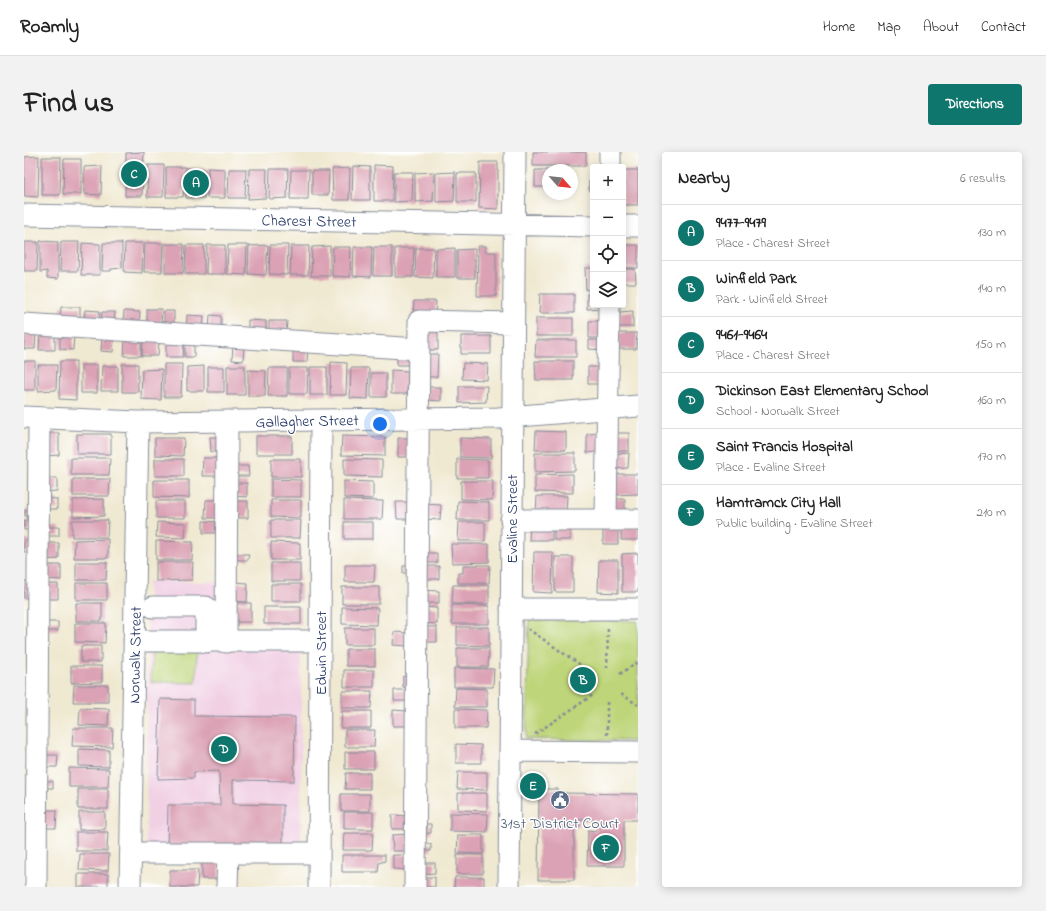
<!DOCTYPE html>
<html lang="en">
<head>
<meta charset="utf-8">
<style>
	:root { --surface:#fff; --page:#f2f2f2; --text:#222; --muted:#767676; --line:#e0e0e0; --accent:#0f766e }
	body { margin:0; font-family:"Indie Flower",sans-serif; background:var(--page); color:var(--text) }
	.controls { position:absolute; right:12px; top:12px; display:grid; overflow:hidden; border-radius:4px; box-shadow:0 2px 10px #0003 }
	.controls button { width:36px; height:36px; display:grid; place-items:center; padding:0; border:0; border-bottom:1px solid var(--line); background:var(--surface); color:var(--text); font:20px sans-serif }
	.compass { position:absolute; left:518px; top:12px; width:36px; height:36px; border-radius:50%; background:var(--surface); box-shadow:0 2px 10px #0003; rotate:117deg }
	.you { position:absolute; left:356px; top:272px; width:14px; height:14px; margin:-10px; border:3px solid #fff; border-radius:50%; background:#1a73e8; box-shadow:0 0 0 6px #1a73e833 }
	.badge { display:grid; place-items:center; width:26px; height:26px; border-radius:50%; background:var(--accent); color:#fff; font-size:13px; font-weight:700 }
	.pin { position:absolute; translate:-50% -50%; border:2px solid #fff; box-shadow:0 1px 4px #0006 }
	.list { margin:0; padding:0; list-style:none }
	h2 { display:flex; justify-content:space-between; align-items:center; height:52px; margin:0; padding:0 16px; font-size:17px }
	h2 small { font-size:13px; font-weight:400; color:var(--muted) }
	.list li { display:grid; grid-template-columns:26px 1fr auto; gap:12px; align-items:center; box-sizing:border-box; height:56px; padding:0 16px; border-top:1px solid var(--line) }
	.list b { display:block; font-size:15px; white-space:nowrap }
	.list p { margin:0; font-size:13px; white-space:nowrap; color:var(--muted) }
	.list em { font-size:13px; font-style:normal; color:var(--muted) }
	.icon { flex:none; width:22px; height:22px; fill:none; stroke:currentColor; stroke-width:2; stroke-linecap:round; stroke-linejoin:round }
	.map { position:relative; flex:none; width:614px; height:735px; overflow:hidden; border-radius:4px }
	header { display:flex; align-items:center; gap:24px; box-sizing:border-box; height:56px; padding:0 20px; background:var(--surface); border-bottom:1px solid var(--line) }
	header strong { font-size:19px }
	nav { display:flex; gap:22px; margin-inline-start:auto; font-size:14px }
	.intro { display:flex; align-items:center; justify-content:space-between; box-sizing:border-box; height:96px; padding:0 24px }
	h1 { margin:0; font-size:28px }
	.button { padding:10px 18px; border-radius:4px; background:var(--accent); color:#fff; font-size:14px; font-weight:700 }
	main { display:flex; gap:24px; padding:0 24px }
	aside { flex:1; background:var(--surface); border-radius:4px; box-shadow:0 2px 10px #0003 }
	.map>svg:first-child { display:block }
	.built { fill:#f1d0e4 }
	.green { fill:#bed579; stroke:#6c826c }
	.building { fill:#dba1b4 }
	.lines { fill:none; stroke-linecap:round; stroke-linejoin:round }
	.minor-casing { stroke:#868c98; stroke-width:23 }
	.path { stroke:#868c98; stroke-width:2.5; stroke-dasharray:3 3; stroke-linecap:butt }
	.minor { stroke:#fff; stroke-width:21 }
	.labels { text-anchor:middle; stroke-width:3; stroke-linejoin:round; paint-order:stroke }
	.street-label { font-size:16px; fill:#1b2f5e; stroke:#fff }
	.service-label { font-size:16px; fill:#4e5e75; stroke:#fff }
</style>
</head>
<body>
<header>
<strong>Roamly</strong>
<nav><a>Home</a><a>Map</a><a>About</a><a>Contact</a></nav>
</header>
<div class="intro"><h1>Find us</h1><a class="button">Directions</a></div>
<main>
<div class="map">
<svg width="614" height="735" viewBox="0 0 614 735">
	<rect width="100%" height="100%" fill="#fff"/>
	<filter id="ink" filterUnits="userSpaceOnUse"><feTurbulence type="fractalNoise" baseFrequency=".025" numOctaves="2"/><feDisplacementMap in="SourceGraphic" scale="8" xChannelSelector="R" yChannelSelector="G"/><feConvolveMatrix kernelMatrix="1 2 1 2 8 2 1 2 1" color-interpolation-filters="sRGB"/></filter>
	<filter id="wash" filterUnits="userSpaceOnUse"><feTurbulence type="fractalNoise" baseFrequency=".012" numOctaves="4" result="noise"/><feDisplacementMap in="SourceGraphic" scale="16" xChannelSelector="R" yChannelSelector="G"/><feGaussianBlur stdDeviation="0.9" result="paint"/><feColorMatrix in="noise" values="0 0 0 0 0 0 0 0 0 0 0 0 0 0 0 0 0 1.4 0 .05"/><feComposite in="paint" operator="in"/></filter>
	<g filter="url(#wash)">
		<rect width="100%" height="100%" fill="#f0e9d1"/>
		<path class="built" d="M124 429 194 430V497L277 496V698L122 699Z"/>
		<path class="green" d="M505 468 614 469V589L502 587Z
			M128 494 173 495 172 531 127 530Z"/>
		<g id="blocks">
			<path class="building" d="M120 0 118 44H101L102 1Z
				M509 0H562V14H509Z
				M15 4 14 45 0 44V5Z
				M18 5H37L36 43H18Z
				M40 7H57V42H39Z
				M456 10H474V57L455 56Z
				M124 13H140L139 45H123Z
				M350 13 369 14 368 49H350Z
				M78 14 77 43 60 42V15Z
				M329 14 346 15V48H328Z
				M142 15H161L159 45H142Z
				M163 16 181 17 180 46H162Z
				M184 16 201 17V46H183Z
				M326 16 325 48H309L308 17Z
				M205 17H222L221 46H204Z
				M225 17H243L242 46 224 47Z
				M246 17H264L263 46 245 47Z
				M267 18H285L284 47H266Z
				M511 18H524V35H511Z
				M599 18H614V53H599Z
				M288 19H305L304 43H288Z
				M370 20H389L388 49 370 50Z
				M410 20 409 49 391 50V21Z
				M431 20 430 49 412 50V21Z
				M433 21H452V50H433Z
				M565 29H569V38H565Z
				M16 89 34 90V127L23 126V119L16 120Z
				M0 90H14L13 119H0Z
				M37 90H55L54 119H36Z
				M58 91 76 92V123H57Z
				M79 91H98V116L87 117V119H78Z
				M101 91H119L118 121 100 120Z
				M121 91H139L138 120H120Z
				M141 92H160L159 121H141Z
				M162 93H180V122H161Z
				M183 93H201V122H182Z
				M204 93H223L222 123 203 122Z
				M244 93 242 123 224 122 225 94Z
				M246 93H264L263 123 245 122Z
				M599 93H614V116H599Z
				M267 94H285L284 123H266Z
				M306 94V124H287L288 95Z
				M454 94H462L461 100H472V144H453Z
				M309 95H327L326 125 308 124Z
				M330 95H348L347 125 329 124Z
				M350 95H368V124H349Z
				M371 96H390L389 125H371Z
				M392 96H410L409 126 391 125Z
				M431 96V125H412V97Z
				M451 97V126H433V98Z
				M561 116H569V137L562 138Z
				M599 117H611L612 131H599Z
				M569 141V153H578V156L563 157V142Z
				M516 142H550V161H515Z
				M390 149H412L411 165H389Z
				M37 155H56V171L36 170Z
				M123 157H138L137 173H123Z
				M61 158 76 159 75 171 60 170Z
				M100 159 116 160 115 175H99Z
				M140 159H150V175L140 174Z
				M609 159V175H595L596 160Z
				M78 160H91L90 174 77 172Z
				M163 163 180 164 179 179 162 178Z
				M186 163 197 164V177H185Z
				M512 166H549V184H512Z
				M224 168 242 169V182H224Z
				M245 169H263L262 183H245Z
				M565 169H580V186H565Z
				M414 176V198H400V177Z
				M595 181H613L612 197H595Z
				M0 182H12L11 197H0Z
				M16 182H31V198H15Z
				M36 183H50L49 198 36 197Z
				M437 184H467V202H437Z
				M78 185 90 186 89 200 77 199Z
				M101 187 117 188V204H100Z
				M119 188 135 189 134 204H118Z
				M512 188H552V205H511Z
				M565 188H578L579 198 565 197Z
				M142 190H160L159 205H142Z
				M161 191H170V205H161Z
				M209 193 220 194 219 209 208 208Z
				M284 197 283 210H269V198Z
				M400 202H414L413 225H400Z
				M373 205H388V213H373Z
				M0 209H11V238H0Z
				M36 209H52V248L35 247Z
				M511 209H549V228H512Z
				M307 210 323 211 322 243H306Z
				M439 211 464 212 463 228 438 227Z
				M98 212H114V240H98Z
				M140 212H158L157 245H140Z
				M14 213H33L32 238 14 239Z
				M57 213H73V241H57Z
				M78 214H94V239H77Z
				M180 214V239H163V215Z
				M203 214H221V243H203Z
				M184 215H200V240H184Z
				M286 215H303V243H286Z
				M564 215H579V232H564Z
				M245 216H263V244H244Z
				M265 216H284L283 242H265Z
				M327 216H345L344 247 326 246Z
				M138 217 137 248 117 247 118 218Z
				M224 218 242 219 241 244H224Z
				M367 218 384 219 383 242H367Z
				M347 221H362V245H347Z
				M435 234H463L462 250 435 251Z
				M403 235H417V249L403 248Z
				M512 279 542 280V298H511Z
				M19 281H35V303L20 304Z
				M578 281V299L563 301V282Z
				M590 281H605V299H590Z
				M53 282H87V302H53Z
				M232 284H268V302H232Z
				M318 284 361 285V304L317 303Z
				M186 285H198V300H187Z
				M131 286H160L159 304 131 303Z
				M374 286H387V305H374Z
				M436 286 467 287V306L436 305Z
				M511 301H551V319L511 320Z
				M605 301 604 316 588 317 589 302Z
				M47 306H86L85 323H47Z
				M179 306H197L196 324H178Z
				M131 307H160V324H131Z
				M247 307H277V325H247Z
				M320 307 358 308V325L320 324Z
				M433 307 464 308V326H433Z
				M211 314H224L225 324H211Z
				M549 322V341L511 340V323Z
				M589 322H614V342L589 343Z
				M18 326H33V339L18 340Z
				M49 327H86L85 344H49Z
				M247 327 277 328V345H247Z
				M130 328H165V346L130 345Z
				M320 329 349 330V347L320 346Z
				M437 329H469L468 348 437 347Z
				M210 331H223V345L210 344Z
				M513 344H543L542 363 512 362Z
				M20 346 33 347V357H20Z
				M80 347V364L49 365V348Z
				M588 347H601V362H588Z
				M182 348H196V366H181Z
				M247 348H277V366L247 365Z
				M320 348 359 349 358 367H320Z
				M132 349H161V366H132Z
				M210 349H224V366H210Z
				M434 349 465 350V368H433Z
				M372 350H387V367H373Z
				M401 352 417 353 416 368 401 367Z
				M6 357 7 364H1V358Z
				M48 368H84L83 385H48Z
				M247 368H277L276 386H247Z
				M0 369H6V378H0Z
				M179 369 195 370V381H179Z
				M133 370 162 371 161 386 132 385Z
				M320 370H349V387H320Z
				M435 370H461V389H434Z
				M506 373H528V388H505Z
				M530 374H546V388H530Z
				M21 375H35V384H21Z
				M594 375V392H579V376Z
				M614 375V388H597V376Z
				M84 387V406H50L51 388Z
				M0 388H6V400H0Z
				M132 389 169 390 168 408H132Z
				M247 390 276 391V408H247Z
				M19 391H35V407L19 408Z
				M427 392H465V410L428 411Z
				M510 400H529L528 441 509 440Z
				M400 401H413V411H400Z
				M614 401V440H598V402Z
				M210 402H225L224 408H210Z
				M531 405H549V440H531Z
				M575 408H594V441L574 440Z
				M52 410H83L82 428H52Z
				M132 410H169L168 428 132 429Z
				M247 411H276V429H247Z
				M21 413H37V428L21 427Z
				M321 413H351L350 430H321Z
				M439 413H466L465 431H434V421H439Z
				M379 414H385V421H379Z
				M400 414H415V427H400Z
				M0 429H6V446H0Z
				M209 430 224 431 223 450 208 449Z
				M52 431H83V448H52Z
				M19 432H34V447H18Z
				M247 432H277V449H247Z
				M429 433H465V452H428Z
				M318 435H355V452H318Z
				M398 438 415 439V451H398Z
				M52 451H78V469H52Z
				M209 451H227V470H209Z
				M428 453 465 454V472H428Z
				M240 455H277V472H240Z
				M318 455 354 456 353 473 318 472Z
				M399 455 413 456V472L398 471Z
				M20 470H34V479H21Z
				M51 471H82L81 491 51 490Z
				M397 475H413V490H397Z
				M433 475H465V494L433 493Z
				M321 476H350V493H321Z
				M370 480 385 481 384 494 369 493Z
				M57 494H77V510H57Z
				M433 496H465L464 515H433Z
				M322 497H351V514H322Z
				M47 514H78V530L47 531Z
				M430 516 470 517 469 535H430Z
				M320 518H350V535H320Z
				M379 524H385V535H379Z
				M50 533H84V550H49Z
				M432 536 463 537V555H431Z
				M370 538H385L384 549H370Z
				M318 539H348L347 556H318Z
				M136 547 170 548V564L271 565 270 629 209 628V652L259 653V698L143 697 144 653H196L195 619 170 620V626L134 627Z
				M56 556 85 557 84 574 55 573Z
				M431 557 463 558 462 576H431Z
				M369 558 383 559V574H369Z
				M318 559H347V576H317Z
				M49 576H89L88 595 48 594Z
				M321 578H351L350 595H321Z
				M432 592 457 593V611H432Z
				M55 597 85 598V615L55 614Z
				M321 600H350V617H321Z
				M19 603H34L33 615H18Z
				M45 616 85 617 84 635H45Z
				M434 620H463V638L433 637Z
				M322 621H346V637H321Z
				M19 629H29V636H19Z
				M54 637H84V657H54Z
				M521 637H534V641L614 642V668H600V714H563L564 678 572 679V668H555V675H550V728H514L515 640 521 641Z
				M434 641H463V659L434 658Z
				M317 642H346V659H317Z
				M19 658H33L32 676H18Z
				M55 660H81V677L55 678Z
				M320 660H349V677H320Z
				M426 661 464 662 463 680 426 679Z
				M368 663 385 664 384 677H368Z
				M396 672H407V681L396 682Z
				M52 680H84L83 699H52Z
				M320 681H349L348 698H319Z
				M384 682V699H369L368 683Z
				M434 683H459V702L433 701Z
				M407 692V699H397L398 693Z
				M56 702H85L84 719 55 718Z
				M318 703H361V709L355 711 354 720H318Z
				M369 703H384V718L369 717Z
				M433 703H459V722H433Z
				M195 708V727H178V709Z
				M397 711H411V721L396 722Z
				M146 718H174L173 735H146Z
				M54 722H84V735H54Z
				M397 725H411V735H397Z
				M431 725H460V735H430Z"/>
		</g>
	</g>
	<g filter="url(#ink)">
		<use href="#blocks" fill-opacity="0" stroke="#868c98" stroke-width="1"/>
		<g class="lines">
			<g class="minor-casing">
				<path id="minor" d="M586 15V0
					M0 63 569 74
					M599 74H614
					M0 172 395 197
					M0 265 114 270 474 266 614 254
					M487 368H614
					M582 368 585 153
					M129 455H182V490
					M487 457H614
					M110 489H296
					M202 490 203 269
					M486 599 614 600
					M107 701H295
					M12 735 15 266
					M106 735 114 270
					M203 735 204 701
					M295 735 297 268
					M391 735 395 169 489 171
					M485 735 491 0"/>
			</g>
			<path class="path" d="M504 477 570 522
				M583 516 584 474
				M596 522 614 510
				M597 542 614 553
				M511 582 569 543
				M583 583V549"/>
			<use href="#minor" class="minor"/>
		</g>
	</g>
	<defs>
		<g id="civic-disc" transform="scale(1)"><circle r="9.5" fill="#5c6f8a" stroke="#fff"/><path d="M-.6-6.5H3V-4.5H.6V-3L4-1V1h2V6H-6V1h2V-1L-.6-3ZM-1.2 2.5V6h2.4V2.5Z" fill="#fff"/></g>
	</defs>
	<g fill-rule="evenodd">
		<use href="#civic-disc" x="536" y="648"/>
	</g>
	<g class="labels">
		<g class="street-label">
			<text transform="translate(285 68) rotate(1)" y="6">Charest Street</text>
			<text transform="translate(283 268) rotate(-1)" y="6">Gallagher Street</text>
			<text transform="translate(487 367) rotate(-90)" y="6">Evaline Street</text>
			<text transform="translate(296 501) rotate(-90)" y="6">Edwin Street</text>
			<text transform="translate(110 503) rotate(-89)" y="6">Norwalk Street</text>
		</g>
		<g class="service-label">
			<text x="536" y="676">31st District Court</text>
		</g>
	</g>
</svg>
<div class="controls">
<button>+</button>
<button>−</button>
<button><svg class="icon" aria-label="locate" viewBox="0 0 24 24"><circle cx="12" cy="12" r="6"/><path d="M12 2v4M12 18v4M2 12h4M18 12h4"/></svg></button>
<button><svg class="icon" aria-label="layers" viewBox="0 0 24 24"><path d="M12 4l9 5-9 5-9-5zM3 14l9 5 9-5"/></svg></button>
</div>
<svg class="compass" viewBox="-18 -18 36 36"><path d="M0-13l5 13h-10z" fill="#e53935"/><path d="M0 13l5-13h-10z" fill="#767676"/></svg>
<div class="you"></div>
<div class="pin badge" style="left:172px;top:31px">A</div>
<div class="pin badge" style="left:559px;top:528px">B</div>
<div class="pin badge" style="left:110px;top:22px">C</div>
<div class="pin badge" style="left:200px;top:597px">D</div>
<div class="pin badge" style="left:509px;top:634px">E</div>
<div class="pin badge" style="left:582px;top:696px">F</div>
</div>
<aside>
<h2>Nearby<small>6 results</small></h2>
<ul class="list">
<li><span class="badge">A</span><div><b>9477-9479</b><p>Place · Charest Street</p></div><em>130 m</em></li>
<li><span class="badge">B</span><div><b>Winfield Park</b><p>Park · Winfield Street</p></div><em>140 m</em></li>
<li><span class="badge">C</span><div><b>9461-9464</b><p>Place · Charest Street</p></div><em>150 m</em></li>
<li><span class="badge">D</span><div><b>Dickinson East Elementary School</b><p>School · Norwalk Street</p></div><em>160 m</em></li>
<li><span class="badge">E</span><div><b>Saint Francis Hospital</b><p>Place · Evaline Street</p></div><em>170 m</em></li>
<li><span class="badge">F</span><div><b>Hamtramck City Hall</b><p>Public building · Evaline Street</p></div><em>210 m</em></li>
</ul>
</aside>
</main>
</body>
</html>
